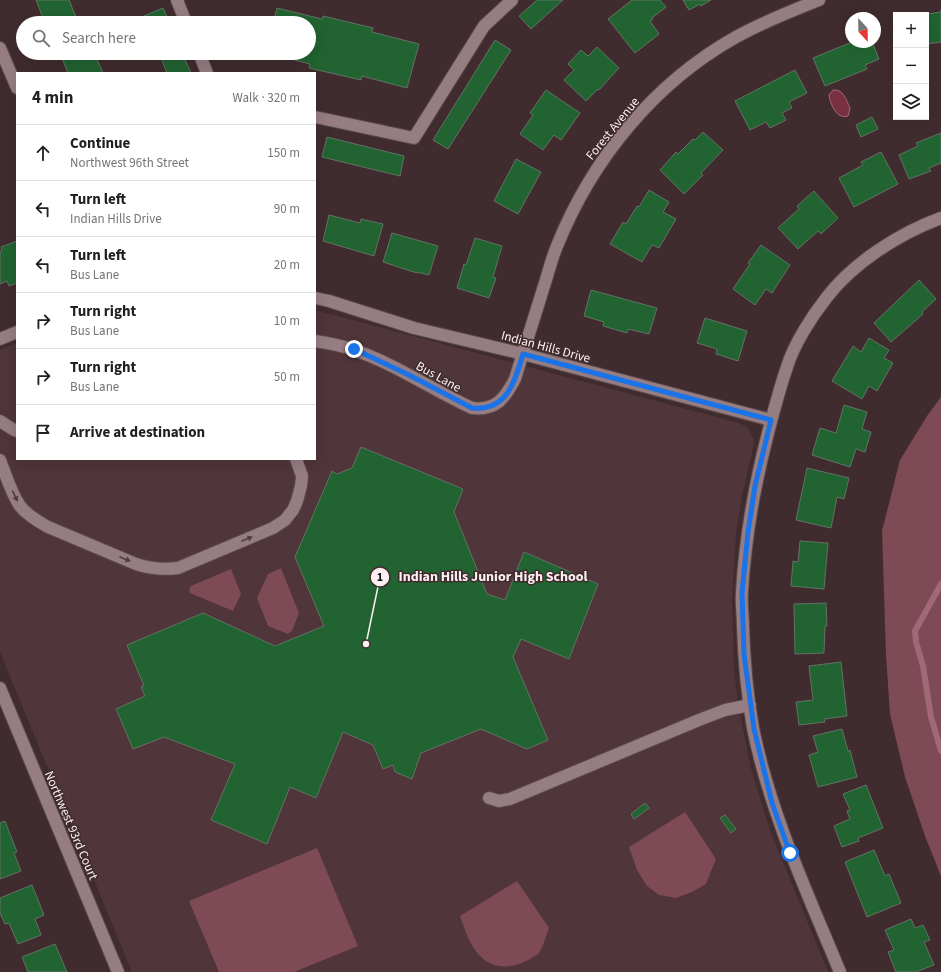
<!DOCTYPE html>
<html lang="en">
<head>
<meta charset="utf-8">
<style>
	:root { --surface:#fff; --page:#f2f2f2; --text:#202124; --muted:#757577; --line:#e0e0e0 }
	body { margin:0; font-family:"Source Sans 3",sans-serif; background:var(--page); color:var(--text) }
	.controls { position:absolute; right:12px; top:12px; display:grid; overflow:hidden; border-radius:0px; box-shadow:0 4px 16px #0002 }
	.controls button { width:36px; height:36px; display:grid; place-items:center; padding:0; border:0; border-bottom:1px solid var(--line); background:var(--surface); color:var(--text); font:20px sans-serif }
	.compass { position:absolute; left:845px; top:12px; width:36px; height:36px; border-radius:50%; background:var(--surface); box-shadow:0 4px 16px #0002; rotate:158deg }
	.stop { position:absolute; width:12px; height:12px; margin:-9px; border:3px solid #1a73e8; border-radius:50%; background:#fff }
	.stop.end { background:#1a73e8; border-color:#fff; box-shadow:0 1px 4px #0008 }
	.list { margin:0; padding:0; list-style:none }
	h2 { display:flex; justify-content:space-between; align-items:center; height:52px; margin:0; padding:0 16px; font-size:17px }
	h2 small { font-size:13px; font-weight:400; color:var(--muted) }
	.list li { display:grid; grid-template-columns:26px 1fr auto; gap:12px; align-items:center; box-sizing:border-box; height:56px; padding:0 16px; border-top:1px solid var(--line) }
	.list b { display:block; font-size:15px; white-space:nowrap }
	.list p { margin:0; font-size:13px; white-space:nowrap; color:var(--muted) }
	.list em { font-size:13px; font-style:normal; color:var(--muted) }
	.icon { flex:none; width:22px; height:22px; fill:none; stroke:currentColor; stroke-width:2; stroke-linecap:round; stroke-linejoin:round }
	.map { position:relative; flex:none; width:941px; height:972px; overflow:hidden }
	.search { position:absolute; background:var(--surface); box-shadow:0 4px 16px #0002; left:16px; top:16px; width:300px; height:44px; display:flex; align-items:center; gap:10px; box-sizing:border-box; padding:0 14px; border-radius:22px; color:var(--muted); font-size:15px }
	.panel { position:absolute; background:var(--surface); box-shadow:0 4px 16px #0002; left:16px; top:72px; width:300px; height:388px; border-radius:0px }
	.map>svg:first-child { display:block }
	.built { fill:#50353a }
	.green { fill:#7d4a55 }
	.water { fill:#793043; stroke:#a16977 }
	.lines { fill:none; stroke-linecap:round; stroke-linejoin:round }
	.stream { stroke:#a16977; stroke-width:6 }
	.building { fill:#216331; stroke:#627364 }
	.minor-casing { stroke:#5a494b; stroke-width:14 }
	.minor { stroke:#967d82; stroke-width:12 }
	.oneway { fill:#513c40 }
	.route { stroke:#1a73e8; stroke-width:5 }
	.labels { text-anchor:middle; stroke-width:3; stroke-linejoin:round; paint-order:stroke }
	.street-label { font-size:13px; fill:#fdeff1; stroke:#402c2f }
	.leader { fill:none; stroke:#fdeff1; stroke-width:1.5 }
	.callout-dot { fill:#fdeff1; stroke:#402c2f; stroke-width:1.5 }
	.mark-label { font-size:12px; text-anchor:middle; font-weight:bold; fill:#111 }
	.callout-label { font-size:14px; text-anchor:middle; font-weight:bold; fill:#fdeff1; stroke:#402c2f; stroke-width:3; stroke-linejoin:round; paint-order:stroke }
</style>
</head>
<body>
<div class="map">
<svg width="941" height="972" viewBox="0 0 941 972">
	<rect width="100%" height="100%" fill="#402c2f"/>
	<path class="built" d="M315 310 739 423 748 428 753 438 754 443 741 500 736 534 732 601 734 670 738 704 751 769 770 830 828 972H132L0 652V350L17 343V459H315Z"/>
	<path class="green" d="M941 397V876L925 836 905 777 890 714 886 655 882 531 900 460 927 416Z
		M281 568 299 613 292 631 288 634 268 626 257 598 268 574Z
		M231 569 241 594 233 611 190 593 189 589 191 586Z
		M685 812 716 859 706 884 692 892 676 898 659 895 647 886 637 870 629 847Z
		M317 848 358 946 294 972H219L189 901Z
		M517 881 549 928C546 936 543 948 538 954 536 956 532 957 530 959 513 969 493 970 479 955 469 944 465 930 460 916Z"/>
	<path class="water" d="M833 90C844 89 846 100 850 108L848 116C837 120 830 104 829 95Z"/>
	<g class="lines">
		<path class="stream" d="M941 584 915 631 916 642 923 666 931 717 941 751"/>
	</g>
	<path class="building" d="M36 0H69L78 22 74 23H45Z
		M537 0H563L531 29 519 16Z
		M632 0H660L666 7 652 18 653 19 650 21 659 34 635 53 608 19Z
		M683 0H711L701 6 700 4 689 10Z
		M163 8 170 23H147L144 16Z
		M277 8 322 19 323 16 373 28 372 32 419 44 407 88 362 76 361 80 309 68 310 64 268 53H309V23H273Z
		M941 10V42L926 44V19H929L928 14 941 12Z
		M495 40 511 50 448 149 433 140Z
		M852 42H872L879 59 865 65 867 69 825 86 813 58Z
		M597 47 619 68 599 90 598 89 586 101 564 80 574 70 568 64 581 50 588 56Z
		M60 53H99L100 55 96 57 103 73H68Z
		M159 53H182L191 73H167Z
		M795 70 807 93 789 102 792 108 782 113 786 120 770 128 766 122 750 130 735 101Z
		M546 90 580 113 561 140 554 135 543 150 520 134 533 115 530 113Z
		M872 117 878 129 861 137 856 125Z
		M703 132 723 150 701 173 703 175 684 194 660 170 676 152 678 154 693 139 695 140Z
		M941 133V163L929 168 931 171 909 179 899 155 918 146 916 143Z
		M327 137 404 156 400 176 322 157Z
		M881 152 898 184 854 207 839 178 863 165 861 162Z
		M516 159 541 172 518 214 494 201Z
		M649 190 669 202 663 212 676 219 659 248 652 245 642 262 610 244 623 222 626 224 637 206 639 207Z
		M814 191 838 218 821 234 818 231 798 249 778 228 799 209 797 206Z
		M329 215 360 223 361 219 383 224 374 256 323 241Z
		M392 233 438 246 429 275 417 272V273L383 262Z
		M475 238 502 246 493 277 496 278 489 298 457 288 464 264 466 265Z
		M17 241V283L9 286 7 281 0 284V252L2 251 1 247Z
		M761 245 790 265 772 293 766 289 755 305 733 289 750 264 748 263Z
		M919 280 936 299 922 312 923 314 891 342 874 323Z
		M591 290 657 308 649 334 628 329 627 333 603 326 604 322 584 316Z
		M705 318 747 331 738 361 716 354 717 349 697 343Z
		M869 338 889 350 884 358 893 363 877 391 869 386 862 399 832 381 853 346 861 352Z
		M844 405 867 412 862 429 871 432 865 452 856 449 850 467 812 455 820 428 836 433Z
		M361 447 463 489 454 512 487 594 505 600 524 552 598 584 569 659 521 639 513 657 548 740 527 749 481 729 421 753 412 779 395 772 393 765 383 769 373 745 343 732 316 798 290 787 267 844 211 820 235 764 164 737 133 749 116 709 145 696 141 687 144 686 127 645 203 613 275 646 324 626 295 557 332 471 337 474 352 468Z
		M807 468 849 478 844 499 837 497 831 528 796 520Z
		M800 541 828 543 824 589 791 586 793 561 798 562Z
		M826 603 827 626H825L824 653 795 654 794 604Z
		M841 662 847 716 824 719 825 722 799 725 796 702 813 700 809 666Z
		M842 729 848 751 850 750 857 777 818 787 809 755 818 752 813 736Z
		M866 785 883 828 858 838 859 841 842 847 834 826 850 819 847 811 850 810 843 794Z
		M645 803 649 808 634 819 631 814Z
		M725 815 736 829 731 833 720 818Z
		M5 821 17 852 14 853 21 871 0 879V823Z
		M874 850 885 876 889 874 901 903 867 917 845 862Z
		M32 885 44 915 35 919 41 935 18 944 9 923 5 924 0 913V898Z
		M911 919 915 928 923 925 930 940 924 942 934 965 916 972H896L888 952 894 950 885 930Z
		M55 944 67 972H28L22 957Z"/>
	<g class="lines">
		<g class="minor-casing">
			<path id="minor" d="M177 0 186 23
				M0 48 17 88
				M199 53 207 73
				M315 117 414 138 484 26 512 0
				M315 298 329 301 414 328 523 354 771 420
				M0 339 17 332
				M315 341C328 343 341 345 354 350 396 364 432 390 472 408 496 411 505 398 515 379 524 349 534 319 543 289 548 275 551 260 557 246 592 159 654 83 736 37 763 22 791 11 819 0
				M0 421 14 430 17 431
				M0 460C6 475 11 493 20 506 27 515 39 522 48 527L136 564C151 569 163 570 178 568L273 528 285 520 293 510 297 501 301 486 302 476 296 459
				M0 688 118 972
				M489 798 499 801 510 799 699 720 725 710 750 705
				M840 972C807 892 770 813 753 728 747 694 744 660 743 626 743 615 741 603 742 592 745 540 754 488 767 437 773 414 779 390 787 367 794 344 812 316 827 297 854 262 900 233 941 218"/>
		</g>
		<use href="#minor" class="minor"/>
	</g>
	<defs><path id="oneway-solid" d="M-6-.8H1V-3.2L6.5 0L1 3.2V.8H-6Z"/></defs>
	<g class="oneway">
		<use href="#oneway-solid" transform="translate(15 496) rotate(64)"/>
		<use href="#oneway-solid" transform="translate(247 539) rotate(-23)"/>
		<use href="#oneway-solid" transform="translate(125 559) rotate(23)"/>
	</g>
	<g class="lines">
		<path class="route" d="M354 349 409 375 472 408C507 412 515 381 523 354L771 420 755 486 748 532 742 593 744 654 754 729 772 803 790 853"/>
	</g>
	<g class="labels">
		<g class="street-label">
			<text transform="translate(612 128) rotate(-51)" y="5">Forest Avenue</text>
			<text transform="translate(546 346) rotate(15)" y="5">Indian Hills Drive</text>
			<text transform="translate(439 376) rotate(29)" y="5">Bus Lane</text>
			<text transform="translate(72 825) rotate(67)" y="5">Northwest 93rd Court</text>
		</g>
	</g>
	<path class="leader" d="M366 644L380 577"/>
	<g class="callout-dot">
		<circle cx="366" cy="644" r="4"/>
		<circle cx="380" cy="577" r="10"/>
	</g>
	<g class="mark-label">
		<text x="380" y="581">1</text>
	</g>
	<g class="callout-label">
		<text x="493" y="581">Indian Hills Junior High School</text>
	</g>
</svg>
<div class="controls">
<button>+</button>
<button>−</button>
<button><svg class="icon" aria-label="layers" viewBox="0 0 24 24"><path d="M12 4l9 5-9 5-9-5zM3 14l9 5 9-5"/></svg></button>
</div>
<svg class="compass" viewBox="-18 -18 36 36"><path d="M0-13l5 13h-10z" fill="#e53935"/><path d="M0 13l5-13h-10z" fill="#757577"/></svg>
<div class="stop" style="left:790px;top:853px"></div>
<div class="stop end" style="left:354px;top:349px"></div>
<div class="search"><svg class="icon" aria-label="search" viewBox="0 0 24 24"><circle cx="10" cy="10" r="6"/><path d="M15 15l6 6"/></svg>Search here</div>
<section class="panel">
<h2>4 min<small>Walk · 320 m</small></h2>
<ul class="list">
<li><svg class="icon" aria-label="ahead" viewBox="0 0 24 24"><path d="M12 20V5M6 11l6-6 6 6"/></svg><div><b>Continue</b><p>Northwest 96th Street</p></div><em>150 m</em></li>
<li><svg class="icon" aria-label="left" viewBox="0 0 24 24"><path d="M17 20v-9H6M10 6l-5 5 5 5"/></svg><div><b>Turn left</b><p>Indian Hills Drive</p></div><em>90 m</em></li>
<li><svg class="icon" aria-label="left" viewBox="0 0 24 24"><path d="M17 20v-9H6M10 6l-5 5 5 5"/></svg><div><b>Turn left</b><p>Bus Lane</p></div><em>20 m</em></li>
<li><svg class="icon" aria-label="right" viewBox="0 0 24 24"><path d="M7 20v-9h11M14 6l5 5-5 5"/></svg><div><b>Turn right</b><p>Bus Lane</p></div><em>10 m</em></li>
<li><svg class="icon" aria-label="right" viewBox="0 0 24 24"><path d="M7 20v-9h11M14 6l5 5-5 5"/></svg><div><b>Turn right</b><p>Bus Lane</p></div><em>50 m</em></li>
<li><svg class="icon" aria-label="arrive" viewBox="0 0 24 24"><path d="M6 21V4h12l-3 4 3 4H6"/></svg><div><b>Arrive at destination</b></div></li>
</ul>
</section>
</div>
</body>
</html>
